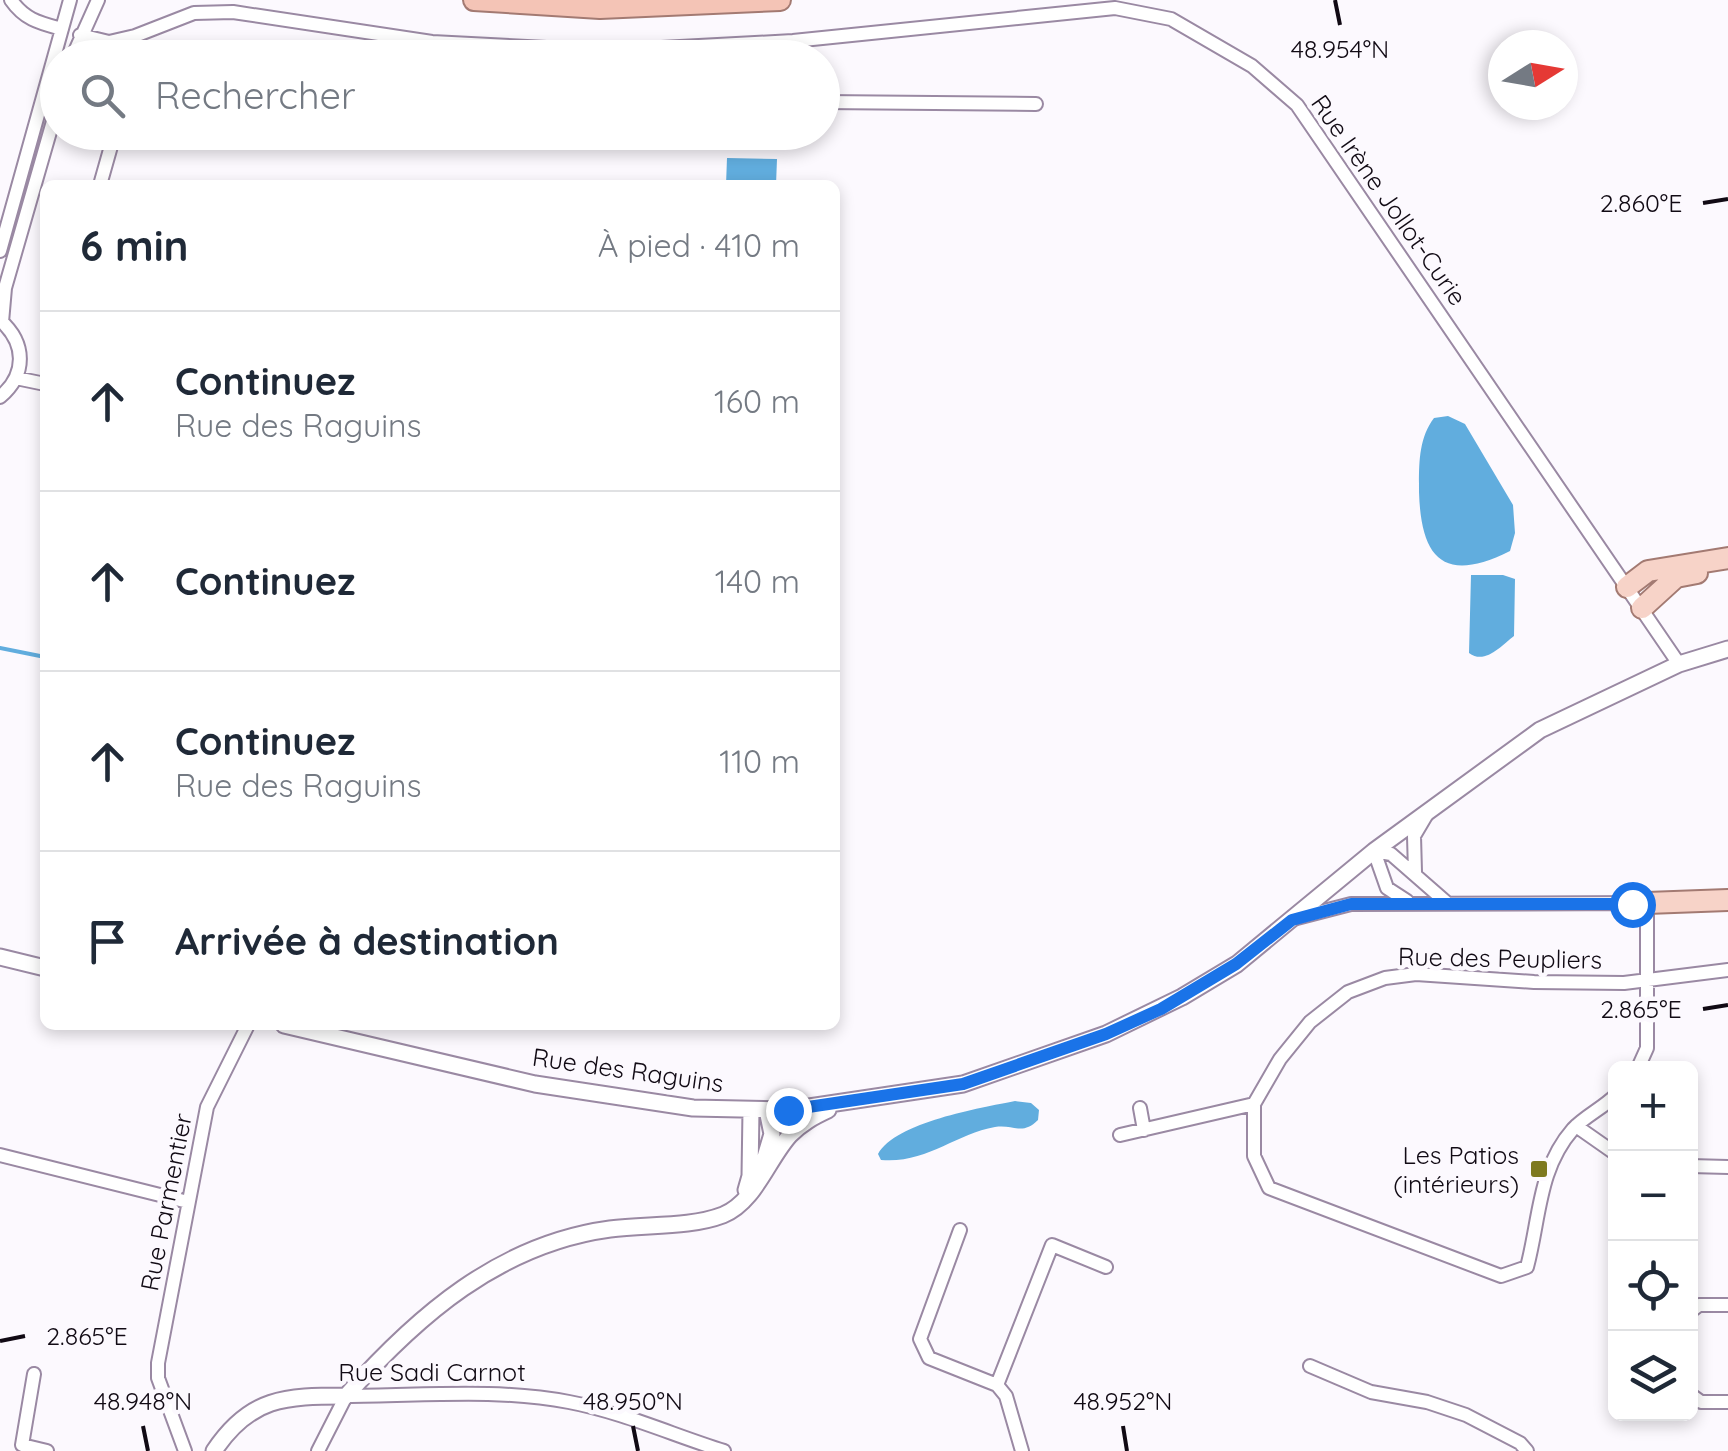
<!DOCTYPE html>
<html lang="fr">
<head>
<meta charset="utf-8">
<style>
	:root { --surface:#fff; --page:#f6f6f7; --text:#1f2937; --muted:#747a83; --line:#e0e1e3 }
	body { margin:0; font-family:Quicksand,sans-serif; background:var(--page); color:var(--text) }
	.controls { position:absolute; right:30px; bottom:30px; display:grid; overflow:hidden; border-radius:15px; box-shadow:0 5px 15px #0003 }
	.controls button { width:90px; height:90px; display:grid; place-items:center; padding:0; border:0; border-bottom:2px solid var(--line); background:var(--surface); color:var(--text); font:50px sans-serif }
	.compass { position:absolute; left:1488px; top:30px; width:90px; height:90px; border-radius:50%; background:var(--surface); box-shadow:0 5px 15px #0003; rotate:79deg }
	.stop { position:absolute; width:30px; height:30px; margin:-22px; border:8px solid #1a73e8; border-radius:50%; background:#fff }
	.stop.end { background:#1a73e8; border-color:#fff; box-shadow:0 2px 10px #0008 }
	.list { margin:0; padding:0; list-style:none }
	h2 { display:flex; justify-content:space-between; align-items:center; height:130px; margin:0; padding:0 40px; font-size:42px }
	h2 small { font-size:32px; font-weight:400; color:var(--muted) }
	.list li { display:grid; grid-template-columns:65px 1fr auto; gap:30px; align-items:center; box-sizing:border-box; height:180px; padding:0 40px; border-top:2px solid var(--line) }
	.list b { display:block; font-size:38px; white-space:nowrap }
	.list p { margin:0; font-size:32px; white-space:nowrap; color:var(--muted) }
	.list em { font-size:32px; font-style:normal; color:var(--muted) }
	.icon { flex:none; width:55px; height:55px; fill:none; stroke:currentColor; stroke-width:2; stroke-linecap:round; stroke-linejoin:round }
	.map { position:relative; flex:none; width:1728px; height:1451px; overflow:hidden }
	.search { position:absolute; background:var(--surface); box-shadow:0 5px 15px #0003; left:40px; top:40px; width:800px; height:110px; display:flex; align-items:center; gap:25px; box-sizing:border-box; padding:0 35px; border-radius:55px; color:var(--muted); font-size:38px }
	.panel { position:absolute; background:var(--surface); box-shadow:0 5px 15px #0003; left:40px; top:180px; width:800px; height:850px; border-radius:15px }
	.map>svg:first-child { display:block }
	.water { fill:#61adde }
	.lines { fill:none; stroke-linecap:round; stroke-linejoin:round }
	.stream { stroke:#61adde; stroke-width:4 }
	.minor-casing { stroke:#9a89a3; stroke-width:16 }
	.tertiary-casing { stroke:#9a89a3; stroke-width:19 }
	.primary-casing { stroke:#a37a72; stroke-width:24 }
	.trunk-casing { stroke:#a37a72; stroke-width:24 }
	.minor { stroke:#fff; stroke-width:12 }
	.tertiary { stroke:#fff; stroke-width:15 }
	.primary { stroke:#f7d3c8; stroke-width:20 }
	.trunk { stroke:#f4c4b6; stroke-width:20 }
	.route { stroke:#1a73e8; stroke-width:12 }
	.ticks { fill:none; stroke:#110a14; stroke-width:4 }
	.poi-dot { fill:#7e791f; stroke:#fcf9fe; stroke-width:4 }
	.labels { text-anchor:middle; stroke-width:9; stroke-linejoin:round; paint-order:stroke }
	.street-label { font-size:25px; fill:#110a14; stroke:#fcf9fe }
	.poi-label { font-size:25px; fill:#110a14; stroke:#fcf9fe; text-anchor:end }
	.ticks-label { font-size:25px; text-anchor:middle; fill:#110a14; stroke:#fcf9fe; stroke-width:9; stroke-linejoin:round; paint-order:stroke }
</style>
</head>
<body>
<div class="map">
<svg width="1728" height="1451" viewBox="0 0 1728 1451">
	<rect width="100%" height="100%" fill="#fcf9fe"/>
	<path class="water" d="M727 158 777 159 776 185H726Z
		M1448 416 1465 424 1513 505 1515 533 1510 551C1444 584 1421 559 1419 492 1419 466 1418 439 1434 418Z
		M1471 575H1503L1515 579 1514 636C1501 646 1485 665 1469 653Z
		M1015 1101 1031 1103 1039 1110 1038 1120C1022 1136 1014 1124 995 1127 955 1134 926 1164 881 1160L878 1154C896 1122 980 1108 1015 1101Z"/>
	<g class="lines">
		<path class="stream" d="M0 648 45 657"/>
		<g class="minor-casing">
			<path id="minor" d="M11 0C25 20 40 23 62 29
				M80 35 109 42 135 36 194 13 233 12 432 42 605 51 793 41 1115 8 1171 19 1252 66 1297 105 1679 664
				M72 58 98 0
				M822 102 1036 104
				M100 185 115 132
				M0 251 70 0
				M0 320C26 343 27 374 0 397
				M2 322 5 288 58 104
				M16 378 45 384
				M1415 872 1414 836 1427 814
				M1407 901 1387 888 1374 851 1391 854 1446 902
				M1293 919 1351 904 1647 903V1048L1638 1068
				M1616 1095C1603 1108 1585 1116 1573 1129 1538 1169 1540 1218 1527 1267L1501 1276 1269 1188 1254 1156V1104L1280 1059 1310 1022 1348 992 1385 978 1416 974 1534 982 1624 983 1728 970
				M1140 1108 1144 1130
				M1576 1126 1616 1154
				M1120 1135 1254 1104
				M0 1155 188 1202
				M1690 1166 1728 1167
				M960 1230 920 1339 929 1358 997 1385 1006 1396 1022 1451
				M1690 1312 1699 1305H1728
				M1310 1366 1371 1392 1427 1402 1466 1415 1520 1443 1527 1451
				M34 1374 22 1445 47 1451
				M997 1385 1052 1245 1106 1267
				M1690 1394 1701 1402H1728
				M185 1451 158 1378V1363L207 1107 248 1025
				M318 1451 346 1396C421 1396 496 1388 569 1402 622 1412 673 1435 724 1451"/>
		</g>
		<g class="tertiary-casing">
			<path id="tertiary" d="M0 957 45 968
				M284 1025 535 1084 693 1108 789 1110 963 1084 1106 1034 1182 997 1237 964 1374 851 1540 730 1679 664 1728 649
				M763 1164 772 1134 767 1110
				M746 1190 750 1176 751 1110
				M214 1451C250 1397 285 1396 346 1396 417 1316 499 1244 610 1229 645 1224 689 1228 723 1215 755 1202 768 1159 790 1135 802 1123 813 1117 828 1110"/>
		</g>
		<g class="primary-casing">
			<path id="primary" d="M1627 587 1648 571 1728 558
				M1642 608 1676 577 1697 573
				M1647 903 1728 900"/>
		</g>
		<g class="trunk-casing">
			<path id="trunk" d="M474 0 600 8 780 0"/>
		</g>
		<use href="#minor" class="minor"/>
		<use href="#tertiary" class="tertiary"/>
		<use href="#primary" class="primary"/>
		<use href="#trunk" class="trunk"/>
	</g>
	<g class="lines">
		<path class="route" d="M788 1110 963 1084 1106 1034 1161 1009 1236 964 1292 920 1351 904H1632"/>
	</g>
	<path class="ticks" d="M1335 0 1340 25M1703 203 1728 199M1703 1009 1728 1005M0 1341 25 1336M143 1426 148 1451M633 1426 638 1451M1123 1426 1127 1451"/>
	<rect class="poi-dot" x="1529" y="1159" width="20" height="20" rx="5"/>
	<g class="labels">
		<g class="street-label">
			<text transform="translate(1389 200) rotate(55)" y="9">Rue Irène Jollot-Curie</text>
			<text transform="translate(1500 958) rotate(1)" y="9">Rue des Peupliers</text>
			<text transform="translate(628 1070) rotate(8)" y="9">Rue des Raguins</text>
			<text transform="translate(166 1202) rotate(-79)" y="9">Rue Parmentier</text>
			<text x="432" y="1381">Rue Sadi Carnot</text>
		</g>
		<g class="poi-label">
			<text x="1519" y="1164">Les Patios<tspan x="1519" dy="29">(intérieurs)</tspan></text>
		</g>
	</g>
	<g class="ticks-label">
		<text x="1340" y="58">48.954°N</text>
		<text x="1641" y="212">2.860°E</text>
		<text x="1641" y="1018">2.865°E</text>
		<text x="87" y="1345">2.865°E</text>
		<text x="143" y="1410">48.948°N</text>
		<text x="633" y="1410">48.950°N</text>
		<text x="1123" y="1410">48.952°N</text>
	</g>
</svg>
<div class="controls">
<button>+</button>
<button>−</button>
<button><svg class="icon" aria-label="locate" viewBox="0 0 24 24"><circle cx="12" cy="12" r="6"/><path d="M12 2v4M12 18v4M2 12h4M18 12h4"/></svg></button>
<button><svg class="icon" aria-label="layers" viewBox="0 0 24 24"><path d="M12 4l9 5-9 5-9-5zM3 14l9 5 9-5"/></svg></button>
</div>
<svg class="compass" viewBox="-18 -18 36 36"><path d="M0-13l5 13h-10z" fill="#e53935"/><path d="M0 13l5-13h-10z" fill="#747a83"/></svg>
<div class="stop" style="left:1632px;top:904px"></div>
<div class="stop end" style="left:788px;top:1110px"></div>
<div class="search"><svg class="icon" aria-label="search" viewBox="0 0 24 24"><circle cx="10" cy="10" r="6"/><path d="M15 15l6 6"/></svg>Rechercher</div>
<section class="panel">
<h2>6 min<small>À pied · 410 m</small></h2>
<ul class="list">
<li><svg class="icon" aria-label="ahead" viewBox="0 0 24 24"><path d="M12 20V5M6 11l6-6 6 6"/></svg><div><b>Continuez</b><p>Rue des Raguins</p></div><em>160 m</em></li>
<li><svg class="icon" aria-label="ahead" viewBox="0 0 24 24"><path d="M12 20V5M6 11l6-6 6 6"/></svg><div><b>Continuez</b></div><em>140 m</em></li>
<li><svg class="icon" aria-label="ahead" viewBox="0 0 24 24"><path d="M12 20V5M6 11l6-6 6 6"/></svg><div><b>Continuez</b><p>Rue des Raguins</p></div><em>110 m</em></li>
<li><svg class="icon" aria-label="arrive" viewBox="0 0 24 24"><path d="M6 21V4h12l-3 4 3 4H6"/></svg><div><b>Arrivée à destination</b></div></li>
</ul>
</section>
</div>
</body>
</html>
